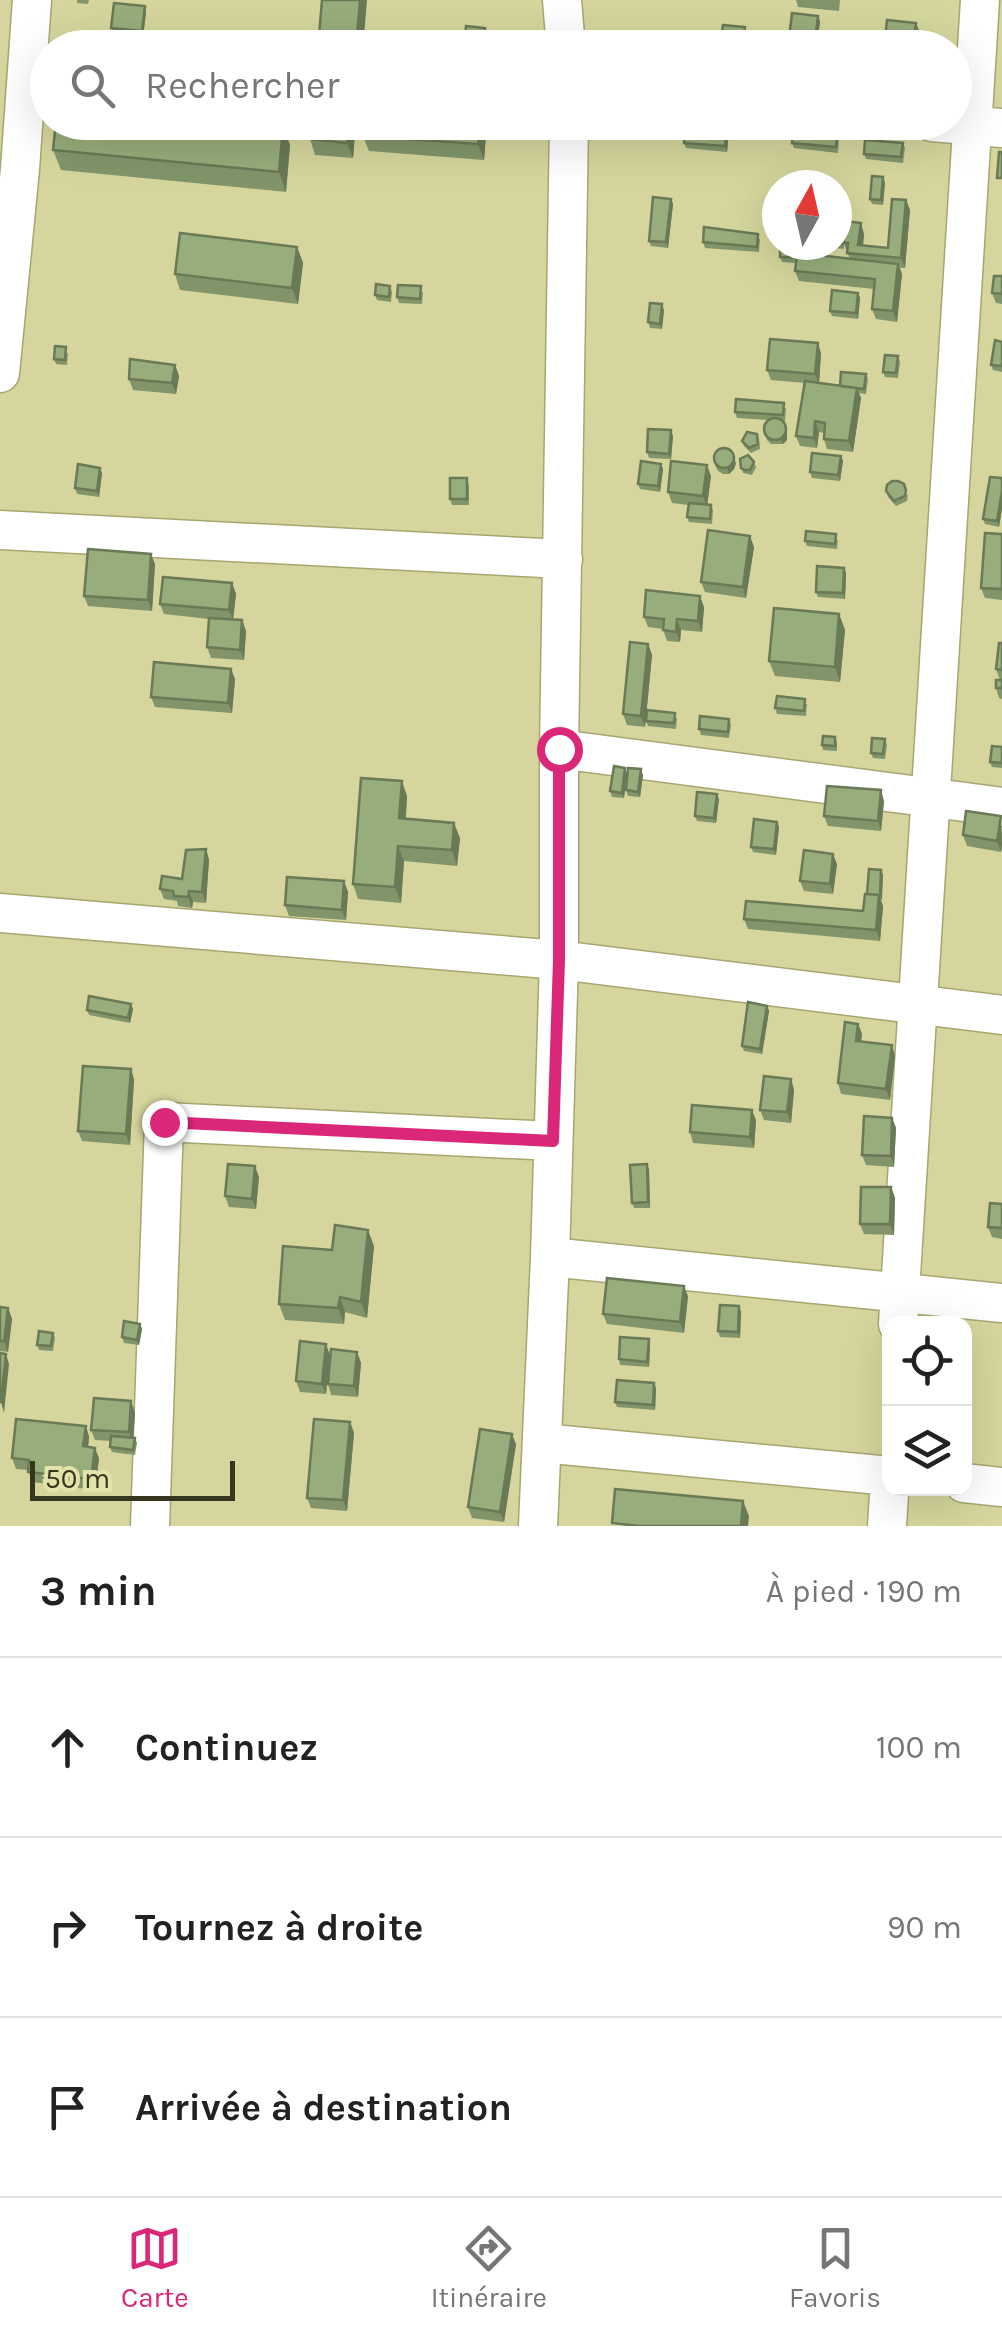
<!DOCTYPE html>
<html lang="fr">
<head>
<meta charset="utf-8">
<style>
	:root { --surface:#fff; --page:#f6f6f6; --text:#222; --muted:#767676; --line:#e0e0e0; --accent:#db2777 }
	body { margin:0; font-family:Karla,sans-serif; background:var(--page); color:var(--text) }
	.controls { position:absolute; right:30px; bottom:30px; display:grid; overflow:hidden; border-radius:20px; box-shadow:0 10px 40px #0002 }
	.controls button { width:90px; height:90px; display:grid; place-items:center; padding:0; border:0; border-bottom:2px solid var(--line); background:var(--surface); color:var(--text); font:50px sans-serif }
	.compass { position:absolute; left:762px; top:170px; width:90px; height:90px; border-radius:50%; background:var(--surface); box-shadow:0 10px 40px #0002; rotate:8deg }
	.scale { position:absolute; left:30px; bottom:25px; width:205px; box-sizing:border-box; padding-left:10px; border:5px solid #36361f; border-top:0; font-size:28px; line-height:35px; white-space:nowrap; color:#36361f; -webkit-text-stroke:8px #e2e2aa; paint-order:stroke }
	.stop { position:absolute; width:30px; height:30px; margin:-22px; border:8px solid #db2777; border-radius:50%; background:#fff }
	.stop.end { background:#db2777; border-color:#fff; box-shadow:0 2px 10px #0008 }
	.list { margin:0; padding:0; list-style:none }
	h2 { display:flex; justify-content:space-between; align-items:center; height:130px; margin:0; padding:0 40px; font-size:42px }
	h2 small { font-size:32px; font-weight:400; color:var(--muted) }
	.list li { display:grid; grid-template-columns:65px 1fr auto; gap:30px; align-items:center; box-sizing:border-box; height:180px; padding:0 40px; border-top:2px solid var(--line) }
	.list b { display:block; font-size:38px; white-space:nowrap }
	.list em { font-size:32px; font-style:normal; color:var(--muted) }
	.icon { flex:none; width:55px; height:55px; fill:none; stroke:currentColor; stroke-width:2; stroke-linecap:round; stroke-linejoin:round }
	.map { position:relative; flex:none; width:1002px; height:1526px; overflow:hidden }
	.search { position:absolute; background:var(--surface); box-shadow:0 10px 40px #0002; left:30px; right:30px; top:30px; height:110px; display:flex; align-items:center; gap:25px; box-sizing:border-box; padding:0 35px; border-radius:55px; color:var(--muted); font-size:38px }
	.sheet { height:670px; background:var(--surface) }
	nav { display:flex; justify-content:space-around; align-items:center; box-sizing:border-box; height:140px; border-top:2px solid var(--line); background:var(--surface); font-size:28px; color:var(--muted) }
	nav a { display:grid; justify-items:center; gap:5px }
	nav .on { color:var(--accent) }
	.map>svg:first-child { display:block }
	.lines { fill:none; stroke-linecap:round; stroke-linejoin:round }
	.minor-casing { stroke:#a7a670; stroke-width:41 }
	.minor { stroke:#fff; stroke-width:38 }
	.wall { fill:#82956a }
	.shaded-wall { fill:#6a7956 }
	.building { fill:#97ad7b; stroke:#6a7956; stroke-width:2.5 }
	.route { stroke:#db2777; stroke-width:12 }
</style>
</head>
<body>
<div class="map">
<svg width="1002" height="1526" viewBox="0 0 1002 1526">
	<rect width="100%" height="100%" fill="#d5d59d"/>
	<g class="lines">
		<g class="minor-casing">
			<path id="minor" d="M562 0 566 48
				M932 122 1002 128
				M0 373 20 169 32 0
				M0 530 563 559
				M559 749 1002 807
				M0 913 559 960 1002 1015
				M550 1257 1002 1303
				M898 1324 980 0
				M542 1443 890 1476
				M964 1483 1002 1487
				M150 1526 164 1122 553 1141
				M538 1526 550 1257 559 960V749L569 122
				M887 1526 890 1479"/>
		</g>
		<use href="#minor" class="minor"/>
	</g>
	<path class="wall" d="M77 0H89L88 4 77 3Z
		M796 0H840L839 11 798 7Z
		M145 6 146 12 143 37 113 33 111 28Z
		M820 21 817 46 791 44 789 38Z
		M311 122H356L353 158 315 155 310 139Z
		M364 122H487L484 160 369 151 363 136Z
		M727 127 729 132 727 152 686 148 684 143Z
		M837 136 839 141 838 153 794 148 792 143Z
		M903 143 905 148 903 163 866 159 864 154Z
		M290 145 286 192 61 170 53 150Z
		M885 182 883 205 872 204 870 199Z
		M671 199 673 204 668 248 651 246 649 241Z
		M906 200 910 210 905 268H900L902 274 897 322 876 319 872 309 874 289 799 281 795 271 796 263 782 262 780 257 822 248 821 256 850 259 844 244V249L825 247 824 245H837V230L864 234 863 246 888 248Z
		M760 239 759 252 705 248 703 242Z
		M297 247 303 263 298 304 180 290 175 274Z
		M1002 276V304L996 303 992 293Z
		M390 286 392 292 391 302 377 300 375 295Z
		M423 292 422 304 399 303 397 297Z
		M858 293 860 298 858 319 832 316 830 311Z
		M664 310 662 329 650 328 648 322Z
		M1002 342V372L993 370 991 365Z
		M68 353 67 365 56 364 54 359Z
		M821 353 819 383 840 386 866 374 868 379 866 394 859 393 861 398 853 452 827 449 824 439V433L819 432 817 448 800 446 796 436 805 383 771 380 767 370Z
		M898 356 900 362 898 378 885 377 883 372Z
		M175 365 179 376 176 394 133 390 129 379Z
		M786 408 785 421H783L787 428V440L783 444H771L767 440 764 429 769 420 737 418 735 412Z
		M673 436 671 459 649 458 647 452Z
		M759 439 760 449 751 453 744 446 742 441Z
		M841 456 843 461 840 481 812 478 810 472Z
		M754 462 756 467 752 475 743 473 741 468Z
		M736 463 734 469 729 474H723L718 471 715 465Z
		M661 464 663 469 660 492 640 489 638 484Z
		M102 473 99 497 77 494 75 488Z
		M711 476 707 504 711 505 713 510 712 524 689 522 687 517 688 505 672 503 668 492Z
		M1002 478V508L999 527 985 524 983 519Z
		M469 484V505H452L450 499Z
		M886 491 908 495 907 501 896 506 888 497Z
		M1002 534V600L985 598 981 588Z
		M838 540 837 549 807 546 805 541Z
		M754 547 746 598 705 592 701 582Z
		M155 564 152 611 88 606 84 596Z
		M844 568 846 573 845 599 818 597 816 592Z
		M232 583 236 594 233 619 242 620 246 631 244 660 211 658 207 647 209 619 164 614 160 604Z
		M704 607 702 632 681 630 680 642 667 641 663 629 648 627 644 617Z
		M839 614 845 630 840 682 775 676 769 661Z
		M1002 643V680H1000L996 669Z
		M648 644 652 655 645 727 627 725 623 714Z
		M235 679 232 713 155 707 151 697Z
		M1002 680V699L999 698 996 688Z
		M807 704 806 716 777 714 775 708Z
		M677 718 676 729 648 726 646 721Z
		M729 719 731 725 729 738 701 735 699 729Z
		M835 737 837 742V751L823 750 822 745Z
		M885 739 887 745 885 759 873 758 871 753Z
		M1002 747V768L992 767 990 762Z
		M627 773 624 798 612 797 610 791Z
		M643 775 640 797 628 796 626 790Z
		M407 796 406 819 460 838 457 866 404 861 401 903 358 899 353 884Z
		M719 799 716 823 697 821 695 816Z
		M884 801 881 831 828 826 824 816Z
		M1001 816 1002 847V846L1001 852 967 846 963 835Z
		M777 822 779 827 776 855 753 852 751 847Z
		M206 849 209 860 206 903 193 902 192 908 178 906 177 901 164 899 160 889 182 879Z
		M837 864 833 894 804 891 800 881Z
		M881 870 883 875 881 901 883 906 880 941 748 929 744 919 863 911 867 894Z
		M344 881 348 892 346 920 289 916 285 905Z
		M767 1006 769 1011 762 1054 744 1051 742 1046Z
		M133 1009 130 1023 89 1015 87 1010Z
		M858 1024 862 1034 861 1041 895 1055 890 1100 841 1094 838 1083Z
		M131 1069 134 1080 130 1145 82 1141 78 1131Z
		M791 1079 794 1090 791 1123 764 1120 760 1110Z
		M892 1118 896 1128 894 1167 866 1165 862 1155Z
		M756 1120 754 1148 693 1143 690 1132Z
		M647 1164 649 1170 650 1208H634L632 1203Z
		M259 1177 256 1209 229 1207 225 1196Z
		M891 1187 895 1198 894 1235 864 1234 860 1224Z
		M1002 1204V1239L992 1237 988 1227Z
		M374 1246 367 1318 345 1312 344 1324 285 1320 279 1304 332 1250Z
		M688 1296 684 1333 607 1324 603 1314Z
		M739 1306 741 1312 740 1338 720 1337 718 1331Z
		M0 1307 8 1308 12 1319 8 1352 0 1351Z
		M140 1324 142 1329 139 1345 124 1343 122 1337Z
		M53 1333 55 1338 53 1351 39 1350 37 1345Z
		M650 1344 649 1367 620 1365 619 1359Z
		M357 1352 361 1363 358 1397 331 1395 328 1384 330 1361 326 1394 300 1392 296 1381 330 1354Z
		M656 1388 655 1410 617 1407 615 1402Z
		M135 1412 133 1437 135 1438 137 1443 135 1455 112 1452 110 1447 111 1441 95 1440 91 1430Z
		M350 1422 354 1433 347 1511 311 1508 307 1498Z
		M86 1426 89 1437 88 1447 99 1458 95 1490 32 1482 28 1470 16 1469 12 1458Z
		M516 1444 504 1522 472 1518 468 1507Z"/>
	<path class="shaded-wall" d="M360 0H367L363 48H356Z
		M145 6 146 12 143 37 142 31Z
		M818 16 820 21 817 46 815 41Z
		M916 23 920 33 918 48H913Z
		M745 27 747 33 744 48H741Z
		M349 122H356L353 158 347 143Z
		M480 122H487L484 160 478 144Z
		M283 125 290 145 286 192 279 172Z
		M727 127 729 132 727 152 725 146Z
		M883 177 885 182 883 205 881 200Z
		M671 199 673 204 668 248 666 242Z
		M906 200 910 210 905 268 901 258Z
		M861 223 864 234 862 256 858 245Z
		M297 247 303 263 298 304 292 288Z
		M898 264 902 274 897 322 893 311Z
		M858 293 860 298 858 319 856 313Z
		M662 304 664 310 662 329 660 324Z
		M818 343 821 353 819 384 815 374Z
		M175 365 179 376 176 394 172 383Z
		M857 388 861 398 853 452 849 441Z
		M815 421 819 432 817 448 814 438Z
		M785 423 787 428V440L783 444 781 439Z
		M671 430 673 436 671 459 669 454Z
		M841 456 843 461 840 481 838 475Z
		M734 458 736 463 734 469 729 474 727 468Z
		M661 464 663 469 660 492 658 486Z
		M707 465 711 476 707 507 703 496Z
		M100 468 102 473 99 497 97 491Z
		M1002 491V508L999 527 997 521Z
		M750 536 754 547 746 598 743 587Z
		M151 554 155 564 152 611 148 600Z
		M844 568 846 573 845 599 843 593Z
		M232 583 236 594 233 621 229 610Z
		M700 596 704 607 702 632 698 621Z
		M839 614 845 630 840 682 835 667Z
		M677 619 681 630 680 642 676 632Z
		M242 620 246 631 244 660 240 650Z
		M648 644 652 655 645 727 641 716Z
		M231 669 235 679 232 713 228 703Z
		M625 768 627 773 624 798 622 793Z
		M641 769 643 775 640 797 638 792Z
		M402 781 407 796 404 834 399 818Z
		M881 790 884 801 881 831 878 821Z
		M717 794 719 799 716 823 714 818Z
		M1001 816 1002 843 1001 852 997 841Z
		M777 822 779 827 776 855 774 849Z
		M454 823 460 838 457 866 452 850Z
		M398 846 404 861 401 903 395 887Z
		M206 849 209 860 206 903 202 892Z
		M833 854 837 864 833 894 830 884Z
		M881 870 883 875 882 901 880 895Z
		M344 881 348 892 346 920 342 910Z
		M189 891 193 902 192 908 188 897Z
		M879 895 883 906 880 941 876 930Z
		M131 1004 133 1009 130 1023 128 1018Z
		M767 1006 769 1011 762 1054 760 1049Z
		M858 1024 862 1034 860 1051 856 1041Z
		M892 1045 895 1055 890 1100 886 1089Z
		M131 1069 134 1080 130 1145 126 1134Z
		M791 1079 794 1090 791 1123 787 1112Z
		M752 1110 756 1120 754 1148 750 1137Z
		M892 1118 896 1128 894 1167 891 1156Z
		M647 1164 649 1170 650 1208 648 1202Z
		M255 1166 259 1177 256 1209 252 1199Z
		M891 1187 895 1198 894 1235 890 1224Z
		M368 1230 374 1246 367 1318 361 1302Z
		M684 1286 688 1296 684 1333 680 1322Z
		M340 1297 345 1312 344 1324 338 1308Z
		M739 1306 741 1312 740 1338 738 1332Z
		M8 1308 12 1319 8 1352 4 1341Z
		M140 1324 142 1329 139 1345 137 1340Z
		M649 1339 650 1344 649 1367 647 1362Z
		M326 1344 330 1355 326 1394 322 1384Z
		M357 1352 361 1363 358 1397 354 1386Z
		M6 1354 9 1364 4 1413 1 1402Z
		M654 1383 656 1388 655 1410 653 1405Z
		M131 1401 135 1412 133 1443 129 1432Z
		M350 1422 354 1433 347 1511 343 1500Z
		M86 1426 89 1437 87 1457 83 1446Z
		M512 1434 516 1444 504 1522 500 1512Z
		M95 1448 99 1458 95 1490 91 1479Z
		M743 1501 749 1516 748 1526H741Z"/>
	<path class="building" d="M322 0H360L356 48H318Z
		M114 3 145 6 142 31 111 28Z
		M792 13 818 16 815 41 789 38Z
		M887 20 916 23 913 48H884Z
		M723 25 745 27 741 48H719Z
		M466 26 485 28 483 48H464Z
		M56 122H258L283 125 279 172 53 150Z
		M311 122H349L347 143 310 139Z
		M364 122H480L478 144 363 136Z
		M686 123 727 127 725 146 684 143Z
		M793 131 837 136 836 147 792 143Z
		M865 140 903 143 901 157 864 154Z
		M999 152H1002V178H997Z
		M872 176 883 177 881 200 870 199Z
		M653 197 671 199 666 242 649 241Z
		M892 199 906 200 901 258 847 253 848 243 843 242 845 221 861 223 858 245 888 248Z
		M772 205H777V228H770Z
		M704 227 758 234 757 247 703 242Z
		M837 230H843L842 244 837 243Z
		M180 233 297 247 292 288 175 274Z
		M780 245H820L819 255H817L816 258 780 257Z
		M817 255 898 264 893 311 872 309 875 279 795 271 797 256 816 258Z
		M994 276H1002V294L992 293Z
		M376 284 390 286 389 297 375 295Z
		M398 285 421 286 420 299 397 297Z
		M832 290 858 293 856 313 830 311Z
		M650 303 662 304 660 324 648 322Z
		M770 339 818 343 815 374 767 370Z
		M995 340 1002 342V366L991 365Z
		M55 346 66 347 65 360 54 359Z
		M885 355 898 356 896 373 883 372Z
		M130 359 175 365 172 383 129 379Z
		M841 372 866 374 864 389 840 386Z
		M805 381 857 388 849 441 824 439 825 423 815 421 814 438 796 436Z
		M736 399 784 403 783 415 735 412Z
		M764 429a11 11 0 1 1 22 0a11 11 0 1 1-22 0Z
		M648 429 671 430 669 454 647 452Z
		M747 432 757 434 758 444 749 448 742 441Z
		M714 458a10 10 0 1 1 20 0a10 10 0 1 1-20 0Z
		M812 453 841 456 838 475 810 472Z
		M748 455 754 462 750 470H745L741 468 740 459Z
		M641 461 661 464 658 486 638 484Z
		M671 461 707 465 703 496 668 492Z
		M78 464 100 468 97 491 75 488Z
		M990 477 1002 478V491L997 521 983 519Z
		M450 478H467V499H450Z
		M892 481H898L904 484 906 490 905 496 894 501 886 491 887 485Z
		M689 503 711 505 710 519 687 517Z
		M708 530 750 536 743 587 701 582Z
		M806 531 836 534 835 544 805 541Z
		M985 533 1002 534V589L981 588Z
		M88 549 151 554 148 600 84 596Z
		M817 566 844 568 843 593 816 592Z
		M163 577 232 583 229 610 160 604Z
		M646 590 700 596 698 621 677 619 676 632 663 630 664 619 644 617Z
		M774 608 839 614 835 667 769 661Z
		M209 618 242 620 240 650 207 647Z
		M630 642 648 644 641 716 623 714Z
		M999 643H1002V670L996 669Z
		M154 662 231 669 228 703 151 697Z
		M996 680H1002V688H996Z
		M777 696 805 699 804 711 775 708Z
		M647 710 675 713 674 723 646 721Z
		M700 716 729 719 728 732 699 729Z
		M823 736 835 737V746L822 745Z
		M872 738 885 739 883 754 871 753Z
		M992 746 1002 747V763L990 762Z
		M614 766 625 768 622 793 610 791Z
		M628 768 641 769 638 792 626 790Z
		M361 778 402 781 399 818 454 823 452 850 398 846 395 887 353 884Z
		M827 786 881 790 878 821 824 816Z
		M697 792 717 794 714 818 695 816Z
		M966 811 1001 816 997 841 963 835Z
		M754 819 777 822 774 849 751 847Z
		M206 849 202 892 189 891 188 897 174 896 173 891 160 889 162 876 182 879 186 850Z
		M804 850 833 854 830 884 800 881Z
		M869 869 881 870 880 895 867 894Z
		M287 877 344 881 342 910 285 905Z
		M865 894 879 895 876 930 744 919 746 901 863 911Z
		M89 996 131 1004 128 1018 87 1010Z
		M748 1002 767 1006 760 1049 742 1046Z
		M845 1022 858 1024 856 1041 892 1045 886 1089 838 1083Z
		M83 1066 131 1069 126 1134 78 1131Z
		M764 1076 791 1079 787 1112 760 1110Z
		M692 1105 752 1110 750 1137 690 1132Z
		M864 1116 892 1118 891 1156 862 1155Z
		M228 1164 255 1166 252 1199 225 1196Z
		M647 1164 648 1202 632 1203 630 1165Z
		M861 1187H891L890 1224H860Z
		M990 1203 1002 1204V1228L988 1227Z
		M335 1225 368 1230 361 1302 340 1297 338 1308 279 1304 283 1246 332 1250Z
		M607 1278 684 1286 680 1322 603 1314Z
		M720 1305 739 1306 738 1332 718 1331Z
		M0 1307 8 1308 4 1341H0Z
		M124 1321 140 1324 137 1340 122 1337Z
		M39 1331 53 1333 51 1346 37 1345Z
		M620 1337 649 1339 647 1362 619 1359Z
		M300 1341 326 1344 322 1384 296 1381Z
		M331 1349 357 1352 354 1386 328 1384Z
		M0 1353 6 1354 1 1402H0Z
		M617 1380 654 1383 653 1405 615 1402Z
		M94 1398 131 1401 129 1432 91 1430Z
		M16 1419 86 1426 83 1446 95 1448 91 1479 28 1472 29 1460 12 1458Z
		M314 1419 350 1422 343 1500 307 1498Z
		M480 1429 512 1434 500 1512 468 1507Z
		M111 1436 135 1438 133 1450 110 1447Z
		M615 1489 743 1501 741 1526H639L612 1523Z"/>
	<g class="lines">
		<path class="route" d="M164 1122 553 1141 559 960V749"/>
	</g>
</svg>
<div class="controls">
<button><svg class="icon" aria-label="locate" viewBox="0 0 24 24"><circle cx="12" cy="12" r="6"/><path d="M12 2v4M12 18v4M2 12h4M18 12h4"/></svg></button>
<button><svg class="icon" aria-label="layers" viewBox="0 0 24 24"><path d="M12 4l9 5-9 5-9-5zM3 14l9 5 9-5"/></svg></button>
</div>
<svg class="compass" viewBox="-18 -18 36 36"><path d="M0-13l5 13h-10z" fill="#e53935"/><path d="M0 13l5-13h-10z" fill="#767676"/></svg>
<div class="scale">50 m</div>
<div class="stop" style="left:559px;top:749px"></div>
<div class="stop end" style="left:164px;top:1122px"></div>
<div class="search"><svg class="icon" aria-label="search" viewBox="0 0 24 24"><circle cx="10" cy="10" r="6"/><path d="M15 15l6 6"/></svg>Rechercher</div>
</div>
<section class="sheet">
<h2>3 min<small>À pied · 190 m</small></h2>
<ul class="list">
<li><svg class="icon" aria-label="ahead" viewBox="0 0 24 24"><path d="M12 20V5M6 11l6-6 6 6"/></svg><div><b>Continuez</b></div><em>100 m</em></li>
<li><svg class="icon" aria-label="right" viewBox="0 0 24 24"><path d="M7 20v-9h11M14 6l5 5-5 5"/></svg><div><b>Tournez à droite</b></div><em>90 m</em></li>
<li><svg class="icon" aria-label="arrive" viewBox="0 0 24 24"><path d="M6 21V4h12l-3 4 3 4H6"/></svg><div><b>Arrivée à destination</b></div></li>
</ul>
</section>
<nav>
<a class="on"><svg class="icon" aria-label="map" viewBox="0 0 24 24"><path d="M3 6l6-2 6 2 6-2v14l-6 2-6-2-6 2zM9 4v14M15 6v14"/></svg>Carte</a>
<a><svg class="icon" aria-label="directions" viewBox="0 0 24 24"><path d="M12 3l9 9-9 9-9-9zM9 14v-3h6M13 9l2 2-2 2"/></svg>Itinéraire</a>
<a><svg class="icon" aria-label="saved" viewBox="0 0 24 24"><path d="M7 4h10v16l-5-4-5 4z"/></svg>Favoris</a>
</nav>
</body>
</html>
